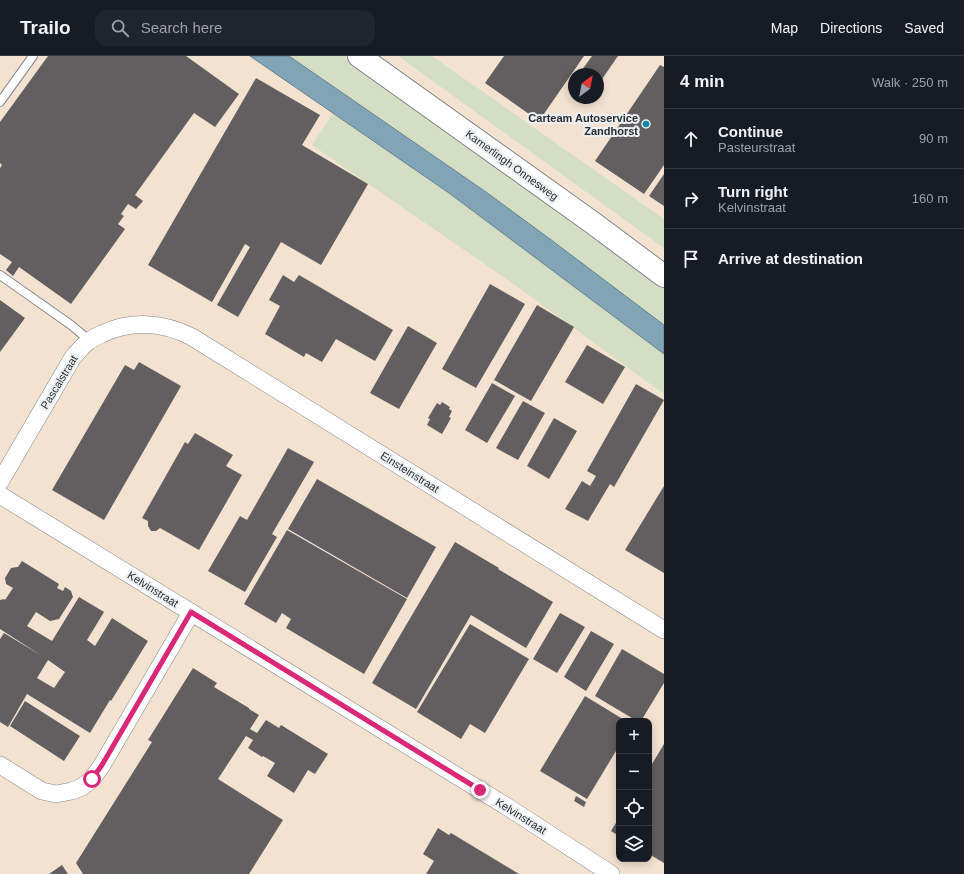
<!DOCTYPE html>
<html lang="en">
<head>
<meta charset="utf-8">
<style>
	:root { --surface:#171b24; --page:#20242c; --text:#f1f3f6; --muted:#9ea1a6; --line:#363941 }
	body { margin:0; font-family:Arial,sans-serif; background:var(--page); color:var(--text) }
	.controls { position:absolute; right:12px; bottom:12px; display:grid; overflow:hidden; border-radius:8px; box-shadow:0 2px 10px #0003 }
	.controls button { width:36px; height:36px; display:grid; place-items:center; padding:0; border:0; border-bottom:1px solid var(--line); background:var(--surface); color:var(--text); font:20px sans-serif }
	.compass { position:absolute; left:568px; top:12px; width:36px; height:36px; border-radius:50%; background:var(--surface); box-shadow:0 2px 10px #0003; rotate:32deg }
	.stop { position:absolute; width:12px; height:12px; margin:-9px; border:3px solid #db2777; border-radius:50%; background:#fff }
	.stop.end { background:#db2777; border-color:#fff; box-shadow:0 1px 4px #0008 }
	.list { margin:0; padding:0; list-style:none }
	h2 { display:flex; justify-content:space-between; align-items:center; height:52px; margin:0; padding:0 16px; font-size:17px }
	h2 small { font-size:13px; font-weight:400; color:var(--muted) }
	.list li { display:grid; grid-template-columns:26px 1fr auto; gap:12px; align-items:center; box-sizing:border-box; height:60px; padding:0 16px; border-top:1px solid var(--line) }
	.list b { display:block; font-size:15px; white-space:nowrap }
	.list p { margin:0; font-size:13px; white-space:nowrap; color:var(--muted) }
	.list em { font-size:13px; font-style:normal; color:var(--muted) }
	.icon { flex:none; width:22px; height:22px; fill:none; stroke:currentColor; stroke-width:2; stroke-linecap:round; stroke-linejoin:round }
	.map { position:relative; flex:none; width:664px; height:818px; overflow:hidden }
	header { display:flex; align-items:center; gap:24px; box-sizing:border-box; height:56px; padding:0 20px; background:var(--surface); border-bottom:1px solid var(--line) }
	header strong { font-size:19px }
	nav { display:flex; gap:22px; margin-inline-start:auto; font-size:14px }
	.search { width:280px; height:36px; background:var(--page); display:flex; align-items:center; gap:10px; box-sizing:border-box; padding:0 14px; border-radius:12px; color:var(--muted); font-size:15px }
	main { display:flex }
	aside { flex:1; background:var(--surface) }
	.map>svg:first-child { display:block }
	.industrial { fill:#f4e2d1; fill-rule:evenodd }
	.green { fill:#d4dec4 }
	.water { fill:#81a5b6; stroke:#67808d }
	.building { fill:#635f61; fill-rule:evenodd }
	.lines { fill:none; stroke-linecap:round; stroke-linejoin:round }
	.service-casing { stroke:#838689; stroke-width:10 }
	.minor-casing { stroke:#838689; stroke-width:18 }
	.primary-casing { stroke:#838689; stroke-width:24 }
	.service { stroke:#fff; stroke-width:8 }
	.minor { stroke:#fff; stroke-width:17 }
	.primary { stroke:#fff; stroke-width:22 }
	.route { stroke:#db2777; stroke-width:5 }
	.poi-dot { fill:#0187a8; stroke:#ecf0f3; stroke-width:1.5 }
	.labels { text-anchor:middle; stroke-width:4; stroke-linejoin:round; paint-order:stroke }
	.poi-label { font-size:11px; font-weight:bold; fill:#292b2c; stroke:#ecf0f3; text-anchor:end }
	.street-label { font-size:11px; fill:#292b2c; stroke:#ecf0f3 }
</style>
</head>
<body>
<header>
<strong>Trailo</strong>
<div class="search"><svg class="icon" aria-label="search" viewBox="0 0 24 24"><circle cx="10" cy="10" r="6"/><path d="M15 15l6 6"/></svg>Search here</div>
<nav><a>Map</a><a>Directions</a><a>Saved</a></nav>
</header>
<main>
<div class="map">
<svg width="664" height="818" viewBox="0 0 664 818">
	<rect width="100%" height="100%" fill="#ecf0f3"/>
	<path class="industrial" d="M0 0H664V818H0ZM574 18H598V42H574ZM619 665H649V803H619Z"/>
	<path class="green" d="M289 0H343L384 28 566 159 664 233V269L550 183 486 136Z
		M398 0H432L664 163V192Z
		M333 57 449 137 664 298V338L515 229 312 89Z"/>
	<path class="water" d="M250 0H289L486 136 550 183 664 269V298L449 137Z"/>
	<path class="building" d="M48 0H186L239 38 215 71 194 57 135 139 143 145 136 153 128 148 121 158 124 160 118 168 125 173 71 248 19 211 13 220 6 214 12 206 0 198V112L2 109 0 107V66Z
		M504 0H584L539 65 485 27Z
		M592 0H618L598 29V18H579Z
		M660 9 664 11V109L644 138 595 105Z
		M256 22 320 59 302 89 368 128 321 209 281 186 238 261 217 249 250 191 245 188 212 246 148 209Z
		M664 118V150L649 140Z
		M283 219 294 226 299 219 393 274 375 305 336 283 322 306 306 297 304 301 265 278 280 250 269 244Z
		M490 228 525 248 476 332 442 313Z
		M0 244 25 262 0 296Z
		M537 249 574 271 531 345 494 324Z
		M408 270 437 287 399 353 370 337Z
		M587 289 625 311 603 348 565 326Z
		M139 306 181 330 104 464 52 434 125 309 134 314Z
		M492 327 515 340 487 387 465 374Z
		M636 328 664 344 614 431 610 428 588 465 565 453 582 425 590 430 596 420 587 415Z
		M523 345 545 357 518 404 496 392Z
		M442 346 450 351 449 353 452 355 449 361 451 362 442 378 427 369 430 363 428 362 437 347 440 349Z
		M554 362 577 375 549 423 527 410Z
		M195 377 233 399 226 410 242 419 199 494 160 472 156 475H151L148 470V465L142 462 185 386 188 388Z
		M288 392 314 406 272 478 277 481 245 536 208 515 240 460 247 464Z
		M317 423 436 491 407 542 288 473Z
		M664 430V517L625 494Z
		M287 474 407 543 364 618 286 572 291 563 282 557 276 567 244 548Z
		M455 486 499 512 498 513 553 546 526 592 471 559 416 653 372 627Z
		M22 505 59 528 57 532 63 535 65 531 71 535 73 541 59 563 50 565 36 556 27 570 52 585 79 541 104 556 87 584 95 590 112 562 148 585 111 645 110 644 90 677 27 638 8 671 0 666V583L4 577 42 600 0 573V544L4 543 5 544 13 532 6 528 5 522 11 512 17 511H18ZM48 604 65 616 54 632 37 622Z
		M560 557 585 571 557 617 533 603Z
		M470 568 529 603 485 677 470 668 461 683 417 656Z
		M591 575 614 588 586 635 564 621Z
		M622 593 664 618V627L641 665H637L595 640Z
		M193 612 217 627 214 631 249 652V653L259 659 250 673 257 677 266 664 279 672 281 669 328 698 315 718 308 714 294 737 267 720 275 707 263 700 262 701 248 692 253 684 246 680 218 723 283 764 249 818H83L76 807 152 686 148 684Z
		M585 640 626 665H619V690L587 743 540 715Z
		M25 645 80 680 64 705 10 670Z
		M664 688V807L649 798V713Z
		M576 740 586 746 584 751 574 745Z
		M619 762V780L611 775Z
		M438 772 449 779 451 777 519 818H426L434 805 423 798Z
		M62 809 68 818H49Z"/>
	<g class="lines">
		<g class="service-casing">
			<path id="service" d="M0 46 33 0
				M0 219 71 269 89 284"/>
		</g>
		<g class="minor-casing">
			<path id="minor" d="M0 426 73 301C78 296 82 290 88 286 92 282 97 280 102 278 130 264 163 266 192 281L664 574
				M0 439 506 750 611 818
				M0 709 42 735 56 738 72 735 82 731 92 723 102 709 191 557"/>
		</g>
		<g class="primary-casing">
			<path id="primary" d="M359 0 593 167 664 220"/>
		</g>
		<use href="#service" class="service"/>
		<use href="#minor" class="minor"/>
		<use href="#primary" class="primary"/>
	</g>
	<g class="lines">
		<path class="route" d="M92 723 102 709 191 556 480 734"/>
	</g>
	<circle class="poi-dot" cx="646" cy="68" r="4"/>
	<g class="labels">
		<g class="poi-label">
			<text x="638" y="66">Carteam Autoservice<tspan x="638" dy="13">Zandhorst</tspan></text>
		</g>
		<g class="street-label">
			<text transform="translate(512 109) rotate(36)" y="4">Kamerlingh Onnesweg</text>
			<text transform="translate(59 326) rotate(-59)" y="4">Pascalstraat</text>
			<text transform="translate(410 416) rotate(32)" y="4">Einsteinstraat</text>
			<text transform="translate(153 533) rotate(32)" y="4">Kelvinstraat</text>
			<text transform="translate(521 760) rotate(32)" y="4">Kelvinstraat</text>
		</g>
	</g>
</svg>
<div class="controls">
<button>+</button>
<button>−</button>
<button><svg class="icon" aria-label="locate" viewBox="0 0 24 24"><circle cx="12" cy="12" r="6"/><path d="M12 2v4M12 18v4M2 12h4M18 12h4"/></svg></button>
<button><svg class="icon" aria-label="layers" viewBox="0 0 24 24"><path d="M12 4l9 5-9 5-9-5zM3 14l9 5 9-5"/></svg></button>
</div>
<svg class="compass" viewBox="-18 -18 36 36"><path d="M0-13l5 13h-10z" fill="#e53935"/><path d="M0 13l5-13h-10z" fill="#9ea1a6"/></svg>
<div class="stop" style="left:92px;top:723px"></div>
<div class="stop end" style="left:480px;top:734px"></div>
</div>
<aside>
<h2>4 min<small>Walk · 250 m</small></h2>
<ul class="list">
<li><svg class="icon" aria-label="ahead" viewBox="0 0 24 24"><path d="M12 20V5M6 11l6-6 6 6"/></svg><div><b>Continue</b><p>Pasteurstraat</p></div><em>90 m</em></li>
<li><svg class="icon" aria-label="right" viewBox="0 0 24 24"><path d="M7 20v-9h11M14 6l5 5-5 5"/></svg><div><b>Turn right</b><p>Kelvinstraat</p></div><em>160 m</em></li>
<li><svg class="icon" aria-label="arrive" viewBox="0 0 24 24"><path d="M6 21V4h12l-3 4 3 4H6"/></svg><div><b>Arrive at destination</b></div></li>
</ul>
</aside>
</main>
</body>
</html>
